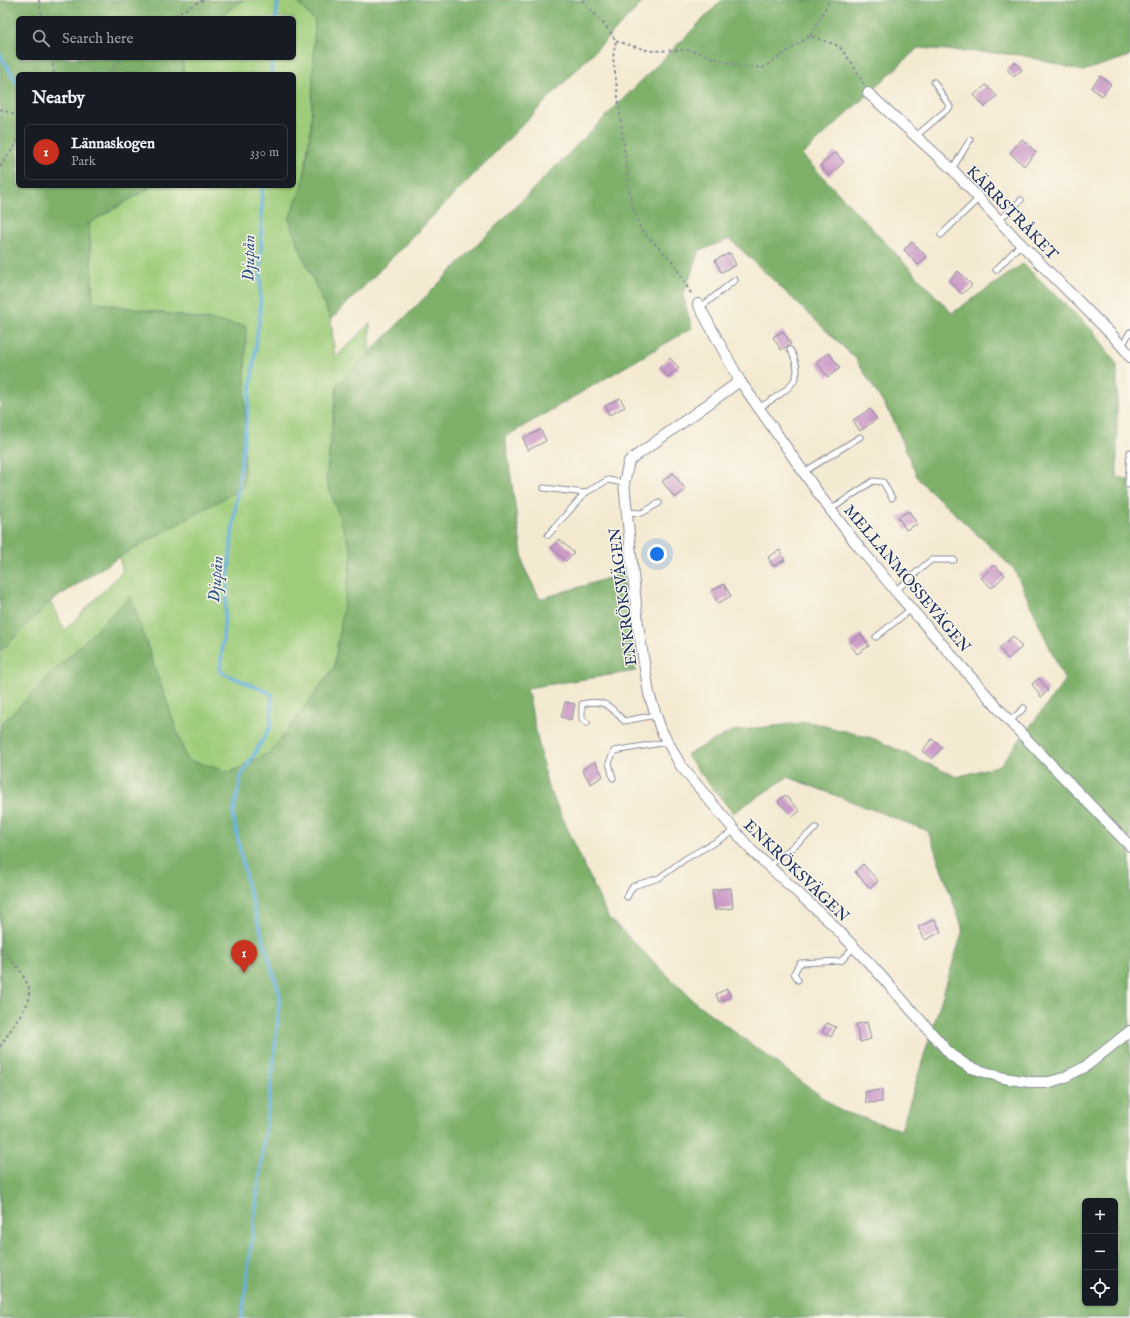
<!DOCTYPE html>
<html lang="en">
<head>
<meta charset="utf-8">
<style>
	:root { --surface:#171b24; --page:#242831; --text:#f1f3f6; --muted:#9ea1a6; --line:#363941; --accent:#c8321e }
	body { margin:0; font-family:"IM FELL English",serif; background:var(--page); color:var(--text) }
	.controls { position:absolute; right:12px; bottom:12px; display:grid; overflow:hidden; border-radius:6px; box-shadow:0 1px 3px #0004 }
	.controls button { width:36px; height:36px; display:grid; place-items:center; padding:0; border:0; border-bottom:1px solid var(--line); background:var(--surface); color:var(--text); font:20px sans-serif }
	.you { position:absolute; left:657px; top:554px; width:14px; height:14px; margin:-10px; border:3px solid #fff; border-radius:50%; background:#1a73e8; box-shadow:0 0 0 6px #1a73e833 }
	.badge { display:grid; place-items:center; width:26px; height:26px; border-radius:50%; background:var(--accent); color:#fff; font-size:13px; font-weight:700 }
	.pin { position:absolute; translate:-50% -33px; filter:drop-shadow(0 1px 2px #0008) }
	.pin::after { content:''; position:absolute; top:21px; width:14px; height:12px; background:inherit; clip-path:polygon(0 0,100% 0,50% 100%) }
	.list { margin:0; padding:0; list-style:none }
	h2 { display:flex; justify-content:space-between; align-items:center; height:52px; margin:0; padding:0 16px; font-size:17px }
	h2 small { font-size:13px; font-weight:400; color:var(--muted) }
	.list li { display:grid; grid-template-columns:26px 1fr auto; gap:12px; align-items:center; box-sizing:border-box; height:56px; margin:0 8px 8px; padding:0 8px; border:1px solid var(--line); border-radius:6px }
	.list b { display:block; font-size:15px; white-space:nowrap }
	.list p { margin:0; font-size:13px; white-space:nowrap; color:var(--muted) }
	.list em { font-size:13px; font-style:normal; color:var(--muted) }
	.icon { flex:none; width:22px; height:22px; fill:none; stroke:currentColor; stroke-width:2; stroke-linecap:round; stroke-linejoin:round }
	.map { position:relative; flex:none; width:1130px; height:1318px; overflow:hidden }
	.search { position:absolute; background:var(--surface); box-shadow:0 1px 3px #0004; left:16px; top:16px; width:280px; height:44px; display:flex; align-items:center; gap:10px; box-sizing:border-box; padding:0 14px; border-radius:6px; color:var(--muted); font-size:15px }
	.panel { position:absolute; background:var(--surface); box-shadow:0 1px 3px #0004; left:16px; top:72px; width:280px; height:116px; border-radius:6px }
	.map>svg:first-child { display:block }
	.green { fill:#9ecc7a; stroke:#5c7e6c }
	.forest { fill:#7eb06a; stroke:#4c7064; fill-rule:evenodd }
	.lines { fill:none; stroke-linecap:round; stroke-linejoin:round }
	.stream { stroke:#66b1de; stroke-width:3.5 }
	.building { fill:#cb99c6 }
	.service-casing { stroke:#888c98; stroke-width:7 }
	.minor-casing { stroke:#888c98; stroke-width:12 }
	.path { stroke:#888c98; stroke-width:2; stroke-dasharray:3 3; stroke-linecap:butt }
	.service { stroke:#fff; stroke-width:5 }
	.minor { stroke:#fff; stroke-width:10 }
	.labels { text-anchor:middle; stroke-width:3; stroke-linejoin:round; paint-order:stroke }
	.street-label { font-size:16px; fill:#1b2f5e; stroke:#fbf7ec }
	.water-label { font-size:17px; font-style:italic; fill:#325684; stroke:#fbf7ec }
</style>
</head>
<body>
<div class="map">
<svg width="1130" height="1318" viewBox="0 0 1130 1318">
	<rect width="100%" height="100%" fill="#fbf7ec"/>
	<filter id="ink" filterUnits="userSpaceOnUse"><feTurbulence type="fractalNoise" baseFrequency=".025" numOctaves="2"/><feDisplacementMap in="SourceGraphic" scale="8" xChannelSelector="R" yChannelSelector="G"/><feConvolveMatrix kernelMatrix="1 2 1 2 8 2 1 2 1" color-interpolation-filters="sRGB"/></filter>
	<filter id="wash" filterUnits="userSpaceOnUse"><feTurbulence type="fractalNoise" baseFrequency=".012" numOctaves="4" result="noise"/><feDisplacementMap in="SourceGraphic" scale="16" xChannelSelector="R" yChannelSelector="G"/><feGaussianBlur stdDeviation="0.9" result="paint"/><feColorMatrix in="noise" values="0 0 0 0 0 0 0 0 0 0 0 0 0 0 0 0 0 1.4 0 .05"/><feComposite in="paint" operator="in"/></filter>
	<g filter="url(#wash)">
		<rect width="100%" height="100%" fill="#f4ead2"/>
		<path class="green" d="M243 0H295L315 21 311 127 303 184 289 219 299 247 331 320 335 358 370 323 369 414 397 578 0 1318V652L50 602 65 630 123 571 119 557 160 534 246 326 93 302 89 223 153 186H294V74H184L182 58H294V18H218Z"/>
		<path class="forest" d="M0 0H243L218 18H18V58H182L184 74H18V186H153L89 223 93 302 246 326 244 487 119 557 50 602 0 652Z
			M295 0H645L331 320 299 247 289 219 303 184 311 127 315 21Z
			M722 0H1130V56L1083 71 1021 55 918 48 802 155 952 313 1023 264 1095 333 1117 365V477L1130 480V1318H0V725L130 596 187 760 231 772 272 751 334 667 352 553 326 480 337 385ZM730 239 856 359 893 419 918 479 1014 569 1065 681 1000 765 957 777 872 738 809 722 732 731 686 755 733 813 788 777 928 831 963 930 901 1130 841 1111 697 1004 608 917 547 784 527 688 636 671 622 574 540 599 524 567 505 437 692 328 683 296 699 251ZM1085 1201H1115V1303H1085Z"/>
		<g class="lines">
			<path class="stream" d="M276 18 278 0
				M0 54 18 85
				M271 74 273 58
				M242 1318 273 1068 280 996 248 888 233 816 241 776 271 726 272 694 220 672 232 534 260 313 262 186"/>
		</g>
		<g id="blocks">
			<path class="building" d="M1015 62 1022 70 1014 77 1007 69Z
				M1100 76 1111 84 1102 96 1091 88Z
				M986 85 997 96 985 107 974 95Z
				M1022 139 1036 152 1024 166 1010 153Z
				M835 152 844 162 829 176 820 166Z
				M912 242 927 257 918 265 904 250Z
				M730 253 736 265 721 272 715 260Z
				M958 271 972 285 962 294 949 281Z
				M783 331 791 344 781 350 773 337Z
				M829 353 840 368 828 377 816 362Z
				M670 358 679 368 668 377 659 368Z
				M620 398 625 407 609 415 605 406Z
				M870 409 877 419 860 431 853 420Z
				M541 430 546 441 528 450 523 438Z
				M673 473 686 490 675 498 662 481Z
				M909 511 917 524 906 530 898 517Z
				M559 539 574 553 566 561 551 547Z
				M780 550 785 560 773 566 768 557Z
				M994 565 1005 575 992 588 981 578Z
				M724 584 731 596 718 603 711 591Z
				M861 634 869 646 857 654 849 643Z
				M1013 636 1022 647 1008 659 999 648Z
				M1039 678 1048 691 1041 697 1032 684Z
				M565 702 575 704 571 720 561 717Z
				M932 739 942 747 932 759 922 751Z
				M595 762 603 776 591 784 582 770Z
				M785 795 800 811 793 817 778 802Z
				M863 864 878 881 870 888 855 872Z
				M731 888 733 908 715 910 712 890Z
				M935 919 941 932 925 940 918 927Z
				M727 989 731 997 719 1002 716 994Z
				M867 1022 871 1039 860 1042 856 1024Z
				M827 1023 836 1027 831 1037 822 1032Z
				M882 1090V1102L866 1103 865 1092Z"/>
		</g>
	</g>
	<g filter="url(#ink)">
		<use href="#blocks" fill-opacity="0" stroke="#888c98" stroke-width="1"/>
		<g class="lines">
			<g class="service-casing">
				<path id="service" d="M916 136 950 107 934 82
					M952 169 970 140
					M999 220 1021 200
					M941 235 979 198
					M996 270 1021 244
					M700 308 735 280
					M1122 346 1130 332
					M759 408C775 397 805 384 795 361 794 357 793 353 790 350
					M804 472 860 437
					M1128 485 1130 452
					M544 488 585 493
					M830 510 873 481 883 482 892 498
					M627 512 642 513 659 503
					M548 535 585 493 608 480 624 483
					M895 591 931 560H954
					M876 637 911 609
					M1010 721 1024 708
					M587 723 582 719V704C604 698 611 707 624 721L656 715
					M613 778 609 763 614 751 667 742
					M768 867 816 828
					M627 897 633 886 659 878 685 859 735 831
					M798 980 794 973 800 963 841 961 854 947"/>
			</g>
			<g class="minor-casing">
				<path id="minor" d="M868 93 952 169 1016 239 1112 335 1128 353 1130 357
					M698 304 740 381 823 500 855 542 898 594 1012 724 1130 846
					M740 381 629 461 624 483 638 625 649 694 661 730 681 766 751 850 831 923 875 969 951 1055 969 1067 1004 1078 1030 1082H1050L1063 1078 1085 1067 1130 1031"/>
			</g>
			<path class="path" d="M39 0 42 18
				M582 0 609 30 616 41 613 57 631 203 641 230 673 262 692 295
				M169 18 203 0
				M810 36 830 0
				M616 41 650 51 689 50 739 66 763 68 810 36 839 46 852 63 864 84
				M52 58 54 74
				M111 74 113 68 122 58
				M0 109 18 116
				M0 167 18 141
				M0 948 20 970 29 987V1001L0 1047"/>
			<use href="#service" class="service"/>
			<use href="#minor" class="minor"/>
		</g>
	</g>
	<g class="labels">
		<g class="street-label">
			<text transform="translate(1013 212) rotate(46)" y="6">KÄRRSTRÅKET</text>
			<text transform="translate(908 578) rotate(50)" y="6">MELLANMOSSEVÄGEN</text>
			<text transform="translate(622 597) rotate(-97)" y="6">ENKRÖKSVÄGEN</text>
			<text transform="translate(797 870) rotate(44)" y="6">ENKRÖKSVÄGEN</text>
		</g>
		<g class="water-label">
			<text transform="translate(248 258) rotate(-89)" y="6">Djupån</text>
			<text transform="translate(215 579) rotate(-85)" y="6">Djupån</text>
		</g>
	</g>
</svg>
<div class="controls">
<button>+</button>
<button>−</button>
<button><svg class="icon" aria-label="locate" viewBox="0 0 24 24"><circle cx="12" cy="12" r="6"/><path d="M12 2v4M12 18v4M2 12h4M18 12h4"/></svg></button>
</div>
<div class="you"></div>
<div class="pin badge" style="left:244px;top:973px">1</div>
<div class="search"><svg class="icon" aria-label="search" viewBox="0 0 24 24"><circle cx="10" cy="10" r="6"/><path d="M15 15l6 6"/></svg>Search here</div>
<section class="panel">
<h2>Nearby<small></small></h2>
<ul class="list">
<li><span class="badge">1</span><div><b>Lännaskogen</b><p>Park</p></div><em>330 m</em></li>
</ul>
</section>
</div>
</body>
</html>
